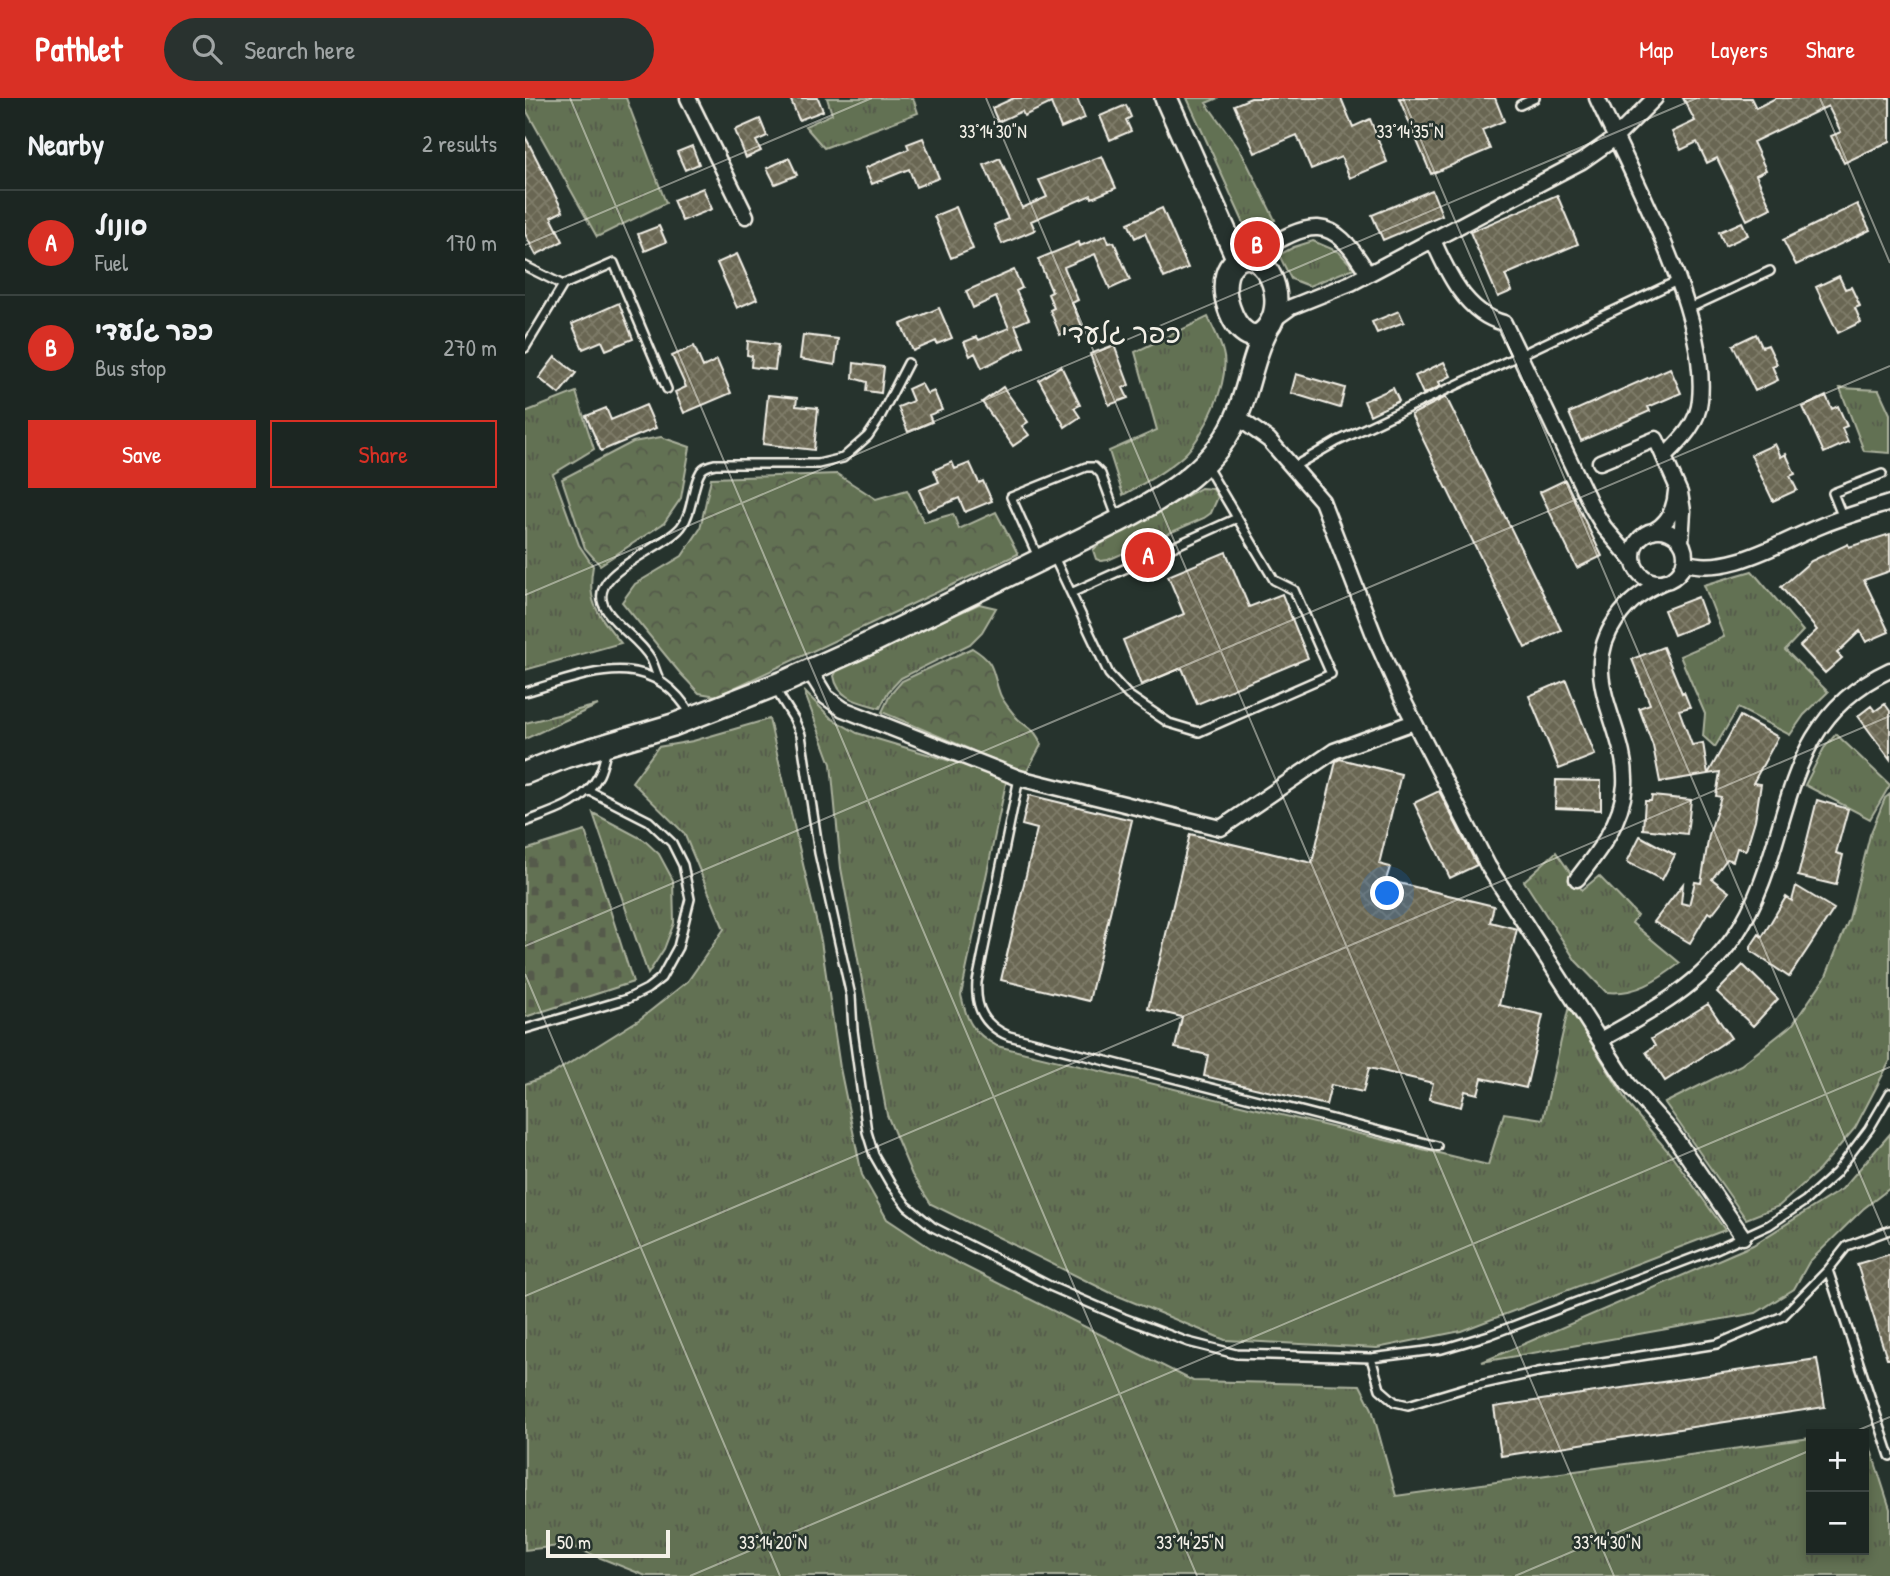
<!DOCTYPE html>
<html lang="en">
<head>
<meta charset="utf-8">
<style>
	:root { --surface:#1c2622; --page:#29322f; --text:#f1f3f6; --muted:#a0a5a5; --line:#3a4340; --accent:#d93025 }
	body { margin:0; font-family:"Patrick Hand","Playpen Sans Hebrew",sans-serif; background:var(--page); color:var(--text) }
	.controls { position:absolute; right:21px; bottom:21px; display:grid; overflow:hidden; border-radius:0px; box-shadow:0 4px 10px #0003 }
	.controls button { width:63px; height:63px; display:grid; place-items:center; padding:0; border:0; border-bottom:2px solid var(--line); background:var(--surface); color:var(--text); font:35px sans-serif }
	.scale { position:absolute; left:21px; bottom:18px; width:124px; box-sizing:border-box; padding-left:7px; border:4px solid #f4f1e8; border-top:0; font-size:19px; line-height:24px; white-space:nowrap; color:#f4f1e8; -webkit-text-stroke:5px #26332d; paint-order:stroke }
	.you { position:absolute; left:863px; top:796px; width:24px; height:24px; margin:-18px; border:5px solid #fff; border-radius:50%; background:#1a73e8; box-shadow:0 0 0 10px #1a73e833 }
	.badge { display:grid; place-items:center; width:46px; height:46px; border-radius:50%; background:var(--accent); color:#fff; font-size:23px; font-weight:700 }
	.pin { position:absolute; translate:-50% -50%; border:4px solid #fff; box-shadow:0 2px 7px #0006 }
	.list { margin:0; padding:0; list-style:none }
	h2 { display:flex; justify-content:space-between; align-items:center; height:91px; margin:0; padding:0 28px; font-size:30px }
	h2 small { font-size:23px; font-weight:400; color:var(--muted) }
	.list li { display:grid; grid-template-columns:46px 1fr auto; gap:21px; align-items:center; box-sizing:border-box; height:105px; padding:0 28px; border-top:2px solid var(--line) }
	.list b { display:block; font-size:26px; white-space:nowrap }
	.list p { margin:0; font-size:23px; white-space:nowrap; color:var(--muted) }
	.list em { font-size:23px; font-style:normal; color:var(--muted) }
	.actions { display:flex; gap:14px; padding:21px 28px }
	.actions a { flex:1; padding:16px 0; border:2px solid var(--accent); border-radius:0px; text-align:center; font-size:24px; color:var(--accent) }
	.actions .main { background:var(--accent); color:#fff }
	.icon { flex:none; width:38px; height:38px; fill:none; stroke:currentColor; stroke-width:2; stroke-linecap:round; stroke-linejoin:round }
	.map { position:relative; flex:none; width:1365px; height:1478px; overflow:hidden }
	header { display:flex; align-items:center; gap:42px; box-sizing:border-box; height:98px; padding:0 35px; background:var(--accent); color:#fff }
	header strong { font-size:33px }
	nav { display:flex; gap:38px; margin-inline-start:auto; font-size:24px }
	.search { width:490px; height:63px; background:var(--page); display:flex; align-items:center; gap:18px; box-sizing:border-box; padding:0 24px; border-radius:38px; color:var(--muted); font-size:26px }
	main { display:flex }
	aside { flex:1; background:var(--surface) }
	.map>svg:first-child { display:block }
	.grass { fill:url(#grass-tufts); stroke:#abb19d; stroke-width:2 }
	.forest { fill:url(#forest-crowns); stroke:#abb19d; stroke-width:2 }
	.cemetery { fill:url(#cemetery-stones); stroke:#abb19d; stroke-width:2 }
	.building { fill:url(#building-cross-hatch); stroke:#f4f1e8; stroke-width:2 }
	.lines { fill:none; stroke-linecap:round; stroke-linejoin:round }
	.lane-casing { stroke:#f4f1e8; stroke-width:12 }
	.street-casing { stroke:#f4f1e8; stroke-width:19 }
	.secondary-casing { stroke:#f4f1e8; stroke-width:26 }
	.lane { stroke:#26332d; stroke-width:7 }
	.street { stroke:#26332d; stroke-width:14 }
	.secondary { stroke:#26332d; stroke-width:21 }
	.ticks { fill:none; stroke:#f4f1e8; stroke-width:2; stroke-opacity:0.45 }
	.labels { text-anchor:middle; stroke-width:5; stroke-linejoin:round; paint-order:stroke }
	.quarter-label { font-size:28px; fill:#f4f1e8; stroke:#26332d }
	.ticks-label { font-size:18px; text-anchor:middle; fill:#f4f1e8; stroke:#26332d; stroke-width:5; stroke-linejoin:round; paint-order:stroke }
</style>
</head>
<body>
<header>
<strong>Pathlet</strong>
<div class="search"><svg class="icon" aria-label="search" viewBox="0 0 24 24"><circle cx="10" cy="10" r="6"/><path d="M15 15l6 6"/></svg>Search here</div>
<nav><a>Map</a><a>Layers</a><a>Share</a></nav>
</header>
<main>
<aside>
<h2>Nearby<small>2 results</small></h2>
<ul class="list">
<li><span class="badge">A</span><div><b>סונול</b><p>Fuel</p></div><em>170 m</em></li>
<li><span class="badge">B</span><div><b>כפר גלעדי</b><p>Bus stop</p></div><em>270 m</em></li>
</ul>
<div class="actions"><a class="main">Save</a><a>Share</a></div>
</aside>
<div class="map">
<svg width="1365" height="1478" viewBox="0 0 1365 1478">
	<defs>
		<pattern id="grass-tufts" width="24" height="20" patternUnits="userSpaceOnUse" patternTransform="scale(1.75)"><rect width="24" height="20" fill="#627152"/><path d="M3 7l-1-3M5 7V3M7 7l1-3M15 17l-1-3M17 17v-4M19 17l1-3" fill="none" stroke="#545a4b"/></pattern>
		<pattern id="forest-crowns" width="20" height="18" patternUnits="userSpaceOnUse" patternTransform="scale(1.75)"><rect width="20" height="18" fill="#627152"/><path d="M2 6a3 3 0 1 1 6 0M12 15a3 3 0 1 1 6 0" fill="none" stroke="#545a4b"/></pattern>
		<pattern id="cemetery-stones" width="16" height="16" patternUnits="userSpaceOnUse" patternTransform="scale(1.75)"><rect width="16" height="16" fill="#627152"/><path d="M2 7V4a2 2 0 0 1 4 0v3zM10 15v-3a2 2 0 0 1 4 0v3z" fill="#545a4b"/></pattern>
		<pattern id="building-cross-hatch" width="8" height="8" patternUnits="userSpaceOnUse" patternTransform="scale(1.75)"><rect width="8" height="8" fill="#696652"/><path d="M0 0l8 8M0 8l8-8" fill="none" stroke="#7f7c6b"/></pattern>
	</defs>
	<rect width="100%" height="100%" fill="#26332d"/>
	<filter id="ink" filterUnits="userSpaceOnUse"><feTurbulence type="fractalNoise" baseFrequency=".0143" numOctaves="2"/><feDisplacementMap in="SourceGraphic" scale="14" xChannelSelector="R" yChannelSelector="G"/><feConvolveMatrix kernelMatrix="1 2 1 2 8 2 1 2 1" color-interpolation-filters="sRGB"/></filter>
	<g filter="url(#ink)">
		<path class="grass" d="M0 0H101L141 105 72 139 0 10Z
			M302 0H388L393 15 299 50 280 28 307 16Z
			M662 0H693L681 5 717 55 750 122 721 130Z
			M788 143 814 154 829 170 784 188 766 181 754 157 769 149Z
			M683 219C688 230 695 242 698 254 706 282 679 339 658 358 640 374 619 385 598 397L584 353 632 332 610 254Z
			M1315 290 1354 292 1365 316V355L1339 353Z
			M51 294 69 351 28 376 54 447 68 468C61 506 74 517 96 545L0 572V314Z
			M676 390 688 391 693 399 686 415 679 420 583 462 576 463 571 461 568 452 574 447Z
			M1227 473 1278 533 1260 552 1303 594 1279 617 1265 637 1213 610 1190 649 1178 638 1180 616 1155 558 1199 539 1179 487Z
			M454 506 471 510 457 534 445 546 376 580 363 594 355 610C335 604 313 602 309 578L313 570Z
			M279 593 306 620 332 635 482 680 436 897C442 924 447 934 472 948L963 1067 979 1015 1018 1021 1044 908 1105 1009 1148 1059 1200 1132 936 1233 852 1250 700 1242 586 1195 406 1106 387 1077 362 1017 316 770 306 666Z
			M73 607 0 641V625Z
			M244 621 296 843 315 970 337 1077 362 1121 413 1155 668 1283 835 1287 847 1311 871 1398 1286 1340V1452H1339V1336H1313L1340 1333 1365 1411V1478H121L43 1447 0 1452V986L27 976 115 921 163 883 199 831 159 735 107 684 133 649 168 643Z
			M1311 636 1365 687 1345 721 1280 687 1299 650Z
			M1365 696V963L1330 1030 1294 1072 1254 1108 1221 1121 1140 1005 1216 967 1268 926 1301 878 1324 821 1345 737 1360 700Z
			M68 715 119 742 134 756 148 782 149 825 139 851 123 876Z
			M1031 754 1057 792 1074 778 1112 817 1107 825 1155 865C1132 883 1111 897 1081 894L1051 863 999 783Z
			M1365 1036V1090L1338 1111 1284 1164 1269 1191 1231 1215 957 1264 1228 1147 1317 1091Z"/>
		<path class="forest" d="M136 339 165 349 156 400 139 425 75 467 60 450 37 381 108 344Z
			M312 376 351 401 382 392 399 424 428 416 434 431 471 414 493 456 192 598 174 595 155 575 97 504 110 486 157 458 175 431 186 380Z
			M447 550C471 565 466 571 475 596 478 604 486 612 491 619 501 630 512 631 516 647L501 675 357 614 365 597 377 583Z"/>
		<path class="cemetery" d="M60 733 108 884 0 919V752Z"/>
		<path class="building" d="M265 0H293L298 13 274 22Z
			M489 0H552L560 20 536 30 526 5 499 18 497 13 473 24 467 10Z
			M726 0H816L828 29 845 21 862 64 825 80 816 59 786 71 772 37 730 55 709 7Z
			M874 0H970L979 23 957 32 965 51 906 76Z
			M1158 0H1226L1231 10 1251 0H1365V43L1319 65 1306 38 1316 34 1303 8 1228 44 1241 72 1231 77 1246 110 1222 122 1192 60 1182 65 1172 44 1156 52 1147 34 1170 23Z
			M601 7 606 19 601 22 606 33 585 42 575 18Z
			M235 21 242 38 231 43 236 53 221 60 210 32Z
			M0 38 38 113 26 119 38 143 11 157 0 136Z
			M398 40 414 80 391 89 384 71 347 86 340 70 384 51 382 46Z
			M167 48 174 66 160 72 152 54Z
			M577 58 591 90 567 100 566 97 506 123 510 132 477 146 469 127 483 121 459 67 475 60 497 110 522 99 514 82Z
			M264 60 272 77 250 86 242 70Z
			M178 90 187 111 157 123 148 102Z
			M907 92 917 117 858 142 847 117Z
			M1032 97 1053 146 980 177 987 193 973 199 945 134Z
			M1332 106 1345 132 1271 167 1258 142Z
			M431 109 448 151 426 160 409 118Z
			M637 110 663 170 639 180 620 135 610 140 603 125Z
			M1217 124 1223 137 1200 148 1194 134Z
			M134 128 141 144 120 153 113 136Z
			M581 137 584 145 589 144 605 182 585 191 570 156 539 169 553 202 547 205 557 228 535 237 525 212 529 210 523 196 527 194 513 161 554 144 555 148Z
			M212 156 232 201 212 210 192 165Z
			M489 172 497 190 491 193 504 221 490 227 499 249 457 270 450 255 445 258 439 244 452 239 454 242 484 230 471 199 448 210 441 193Z
			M1314 178 1320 191 1326 189 1335 208 1330 210 1336 224 1313 235 1291 189Z
			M94 205 108 241 81 252 77 243 58 251 47 226Z
			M414 210 427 240 412 246 411 243 388 253 376 226Z
			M874 213 879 224 852 235 847 224Z
			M1231 236 1237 249 1243 247 1252 266 1247 268 1253 282 1230 293 1208 247Z
			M278 237 313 241 310 267 275 261Z
			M223 243 253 247 250 272 226 269 227 258 222 257Z
			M589 247 604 287 598 290 603 300 584 307 565 256Z
			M169 248 178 269 192 262 206 295 159 315 150 294 161 289 147 258Z
			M30 259 51 275 34 296 14 280Z
			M919 264 926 278 914 284 916 288 898 296 890 278Z
			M329 265 359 269 356 295 341 293 342 284 328 280Z
			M536 268 555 307 549 310 555 319 540 329 514 282Z
			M1145 270 1156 295 1123 309 1125 313 1056 343 1044 315Z
			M771 276 820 290 815 310 766 295Z
			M396 285 402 296 409 293 417 312 404 317 407 324 383 334 373 309 388 303 383 291Z
			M478 289 503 324 497 328 504 337 488 348 457 304Z
			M868 290 874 303 845 317 839 303Z
			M243 297 272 300 271 308 293 310 289 352 238 346Z
			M1301 298 1307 311 1313 308 1322 328 1317 330 1323 344 1299 355 1278 309Z
			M921 299 1036 532 1000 550 886 317Z
			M121 307 131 330 76 353 61 318 81 310 86 322Z
			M1250 346 1256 359 1261 356 1270 376 1265 378 1272 392 1248 403 1226 357Z
			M427 364 430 371 445 365 454 385 458 383 467 403 440 414 434 400 403 413 394 392 414 384 409 372Z
			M1040 382 1077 458 1052 470 1015 394Z
			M1365 436V473L1339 482 1364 534 1341 544 1335 533 1312 555 1317 560 1300 575 1275 548 1292 532 1256 489 1286 463 1323 446 1324 449Z
			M701 454 724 509 757 496 783 560 672 606 657 570 616 587 598 542 659 516 643 478Z
			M1173 499 1182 524 1149 537 1139 512Z
			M1138 549 1157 595 1159 594 1165 609 1154 612 1167 647 1178 645 1183 676 1135 684 1128 648 1114 610 1125 606 1107 561Z
			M1041 582 1070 657 1034 671 1004 598Z
			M1360 606 1365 613V661L1333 618 1346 608 1350 613Z
			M1215 618 1253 639 1228 685 1236 686 1230 722 1221 752 1212 750 1208 763 1202 761 1187 781 1204 794 1187 816 1183 814 1165 845 1129 824 1158 786 1156 805 1164 807 1170 784 1176 785 1184 737 1196 699 1191 698 1195 674 1183 676Z
			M815 661 876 676 854 766 865 769 861 782 969 808 965 824 992 831 974 907 1018 917 1001 990 957 980 953 996 940 993 936 1009 904 1001 908 985 844 970 838 994 806 987 801 1007 679 978 683 957 650 950 657 919 623 911 665 736 787 765 811 663Z
			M1031 682 1076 683V712L1030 710Z
			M914 693 952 767 925 780 889 705Z
			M504 697 607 722 564 903 476 882 512 731 497 727Z
			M1127 698 1166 702 1162 736 1118 731 1120 703H1126Z
			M1292 702 1323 711 1311 755 1318 757 1311 787 1273 778Z
			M1115 738 1150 757 1137 782 1102 764Z
			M1271 788 1309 811 1264 879 1226 853V848L1234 836 1237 839 1261 799 1267 803Z
			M1218 867 1253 901 1228 928 1192 894Z
			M1183 906 1206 940 1140 983 1121 954 1130 948 1126 941Z
			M1365 1156V1261H1362L1332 1166Z
			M1292 1261 1300 1309 976 1358 969 1309Z"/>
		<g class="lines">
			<g class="lane-casing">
				<path id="lane" d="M995 7 1010 0
					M0 168 38 187 89 165 142 291
					M1163 211 1245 173
					M0 250 38 187
					M768 369 813 343 1152 183
					M1318 420 1308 395 1357 376
					M529 459 584 576 603 597 644 625 674 634 806 576 769 492 749 482 682 369
					M514 461 486 399 561 369H569L576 376 592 419
					M546 495 712 420
					M134 581C131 575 129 567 126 561 115 542 94 531 82 513 55 476 138 452 156 429 169 412 166 389 176 373 179 369 185 367 190 366H293L318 360 343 338 353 323 383 265
					M249 589 269 621 276 637 294 755 326 898 328 932 342 1034 349 1057 365 1085 382 1108 408 1129 527 1189 599 1220 663 1244 711 1256 846 1260 917 1251 964 1237 1189 1152 1244 1127 1280 1103 1311 1075 1344 1031 1365 995
					M0 594C64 576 125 547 167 618
					M494 680 452 884C450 910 459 928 484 938L912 1048
					M0 724C27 714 60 705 74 677 78 669 80 658 82 650
					M0 931 102 901 122 891 136 880 153 849 165 801 158 767 147 745 124 723 63 692
					M1303 1172 1365 1358
					M846 1260 855 1291 870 1304 883 1307 940 1290 1013 1274 1192 1246 1258 1218 1303 1172 1322 1148 1365 1132"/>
			</g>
			<g class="street-casing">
				<path id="street" d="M163 0 221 118
					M1072 0C1108 79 1184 216 1175 302 1173 326 1156 342 1139 359
					M908 142C922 174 941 216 979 225L1067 409 1079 429 1109 464
					M724 159C782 126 804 109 843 176
					M748 222 766 209 826 185 1057 63 1090 40 1130 0
					M712 319 744 342 797 403 851 542 877 600 963 768 1103 986 1146 1034 1218 1139
					M1075 364 1131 341 1155 395 1158 413 1156 444
					M1108 458a26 26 0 1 1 52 0a26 26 0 1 1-52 0Z
					M1128 433C1144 425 1150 411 1151 393
					M1159 464C1203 479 1257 443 1298 427 1320 418 1342 412 1365 405
					M285 573 301 599 318 611 494 680 696 730 809 653 889 624
					M1052 781C1074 753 1097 724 1100 687 1103 628 1051 580 1091 522 1104 503 1119 492 1140 483
					M1075 942C1126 914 1175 888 1209 839 1272 747 1246 627 1365 572"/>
			</g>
			<g class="secondary-casing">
				<path id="secondary" d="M641 0 713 162
					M724 159C750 167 759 208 743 229 714 268 674 162 724 159Z
					M0 675 40 659 148 627 261 583 343 546 594 423C643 398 694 367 714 313 725 285 728 257 742 231"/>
			</g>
			<use href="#lane" class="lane"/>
			<use href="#street" class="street"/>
			<use href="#secondary" class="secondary"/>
		</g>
	</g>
	<path class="ticks" d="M45 0 672 1478M461 0 1089 1478M878 0 1365 1147M1295 0 1365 165M0 147 347 0M0 497 1172 0M0 848 1365 268M0 876 255 1478M0 1198 1365 618M1324 1336 1365 1319M165 1478 1365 969M990 1478 1286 1352"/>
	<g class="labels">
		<g class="quarter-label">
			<text x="596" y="245">כפר גלעדי</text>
		</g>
	</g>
	<g class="ticks-label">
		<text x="468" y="40">33°14'30"N</text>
		<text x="885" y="40">33°14'35"N</text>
		<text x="248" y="1451">33°14'20"N</text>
		<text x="665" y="1451">33°14'25"N</text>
		<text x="1082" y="1451">33°14'30"N</text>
	</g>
</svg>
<div class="controls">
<button>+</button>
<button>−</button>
</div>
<div class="scale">50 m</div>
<div class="you"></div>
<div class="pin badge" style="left:623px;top:457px">A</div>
<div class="pin badge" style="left:732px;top:146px">B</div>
</div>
</main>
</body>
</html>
